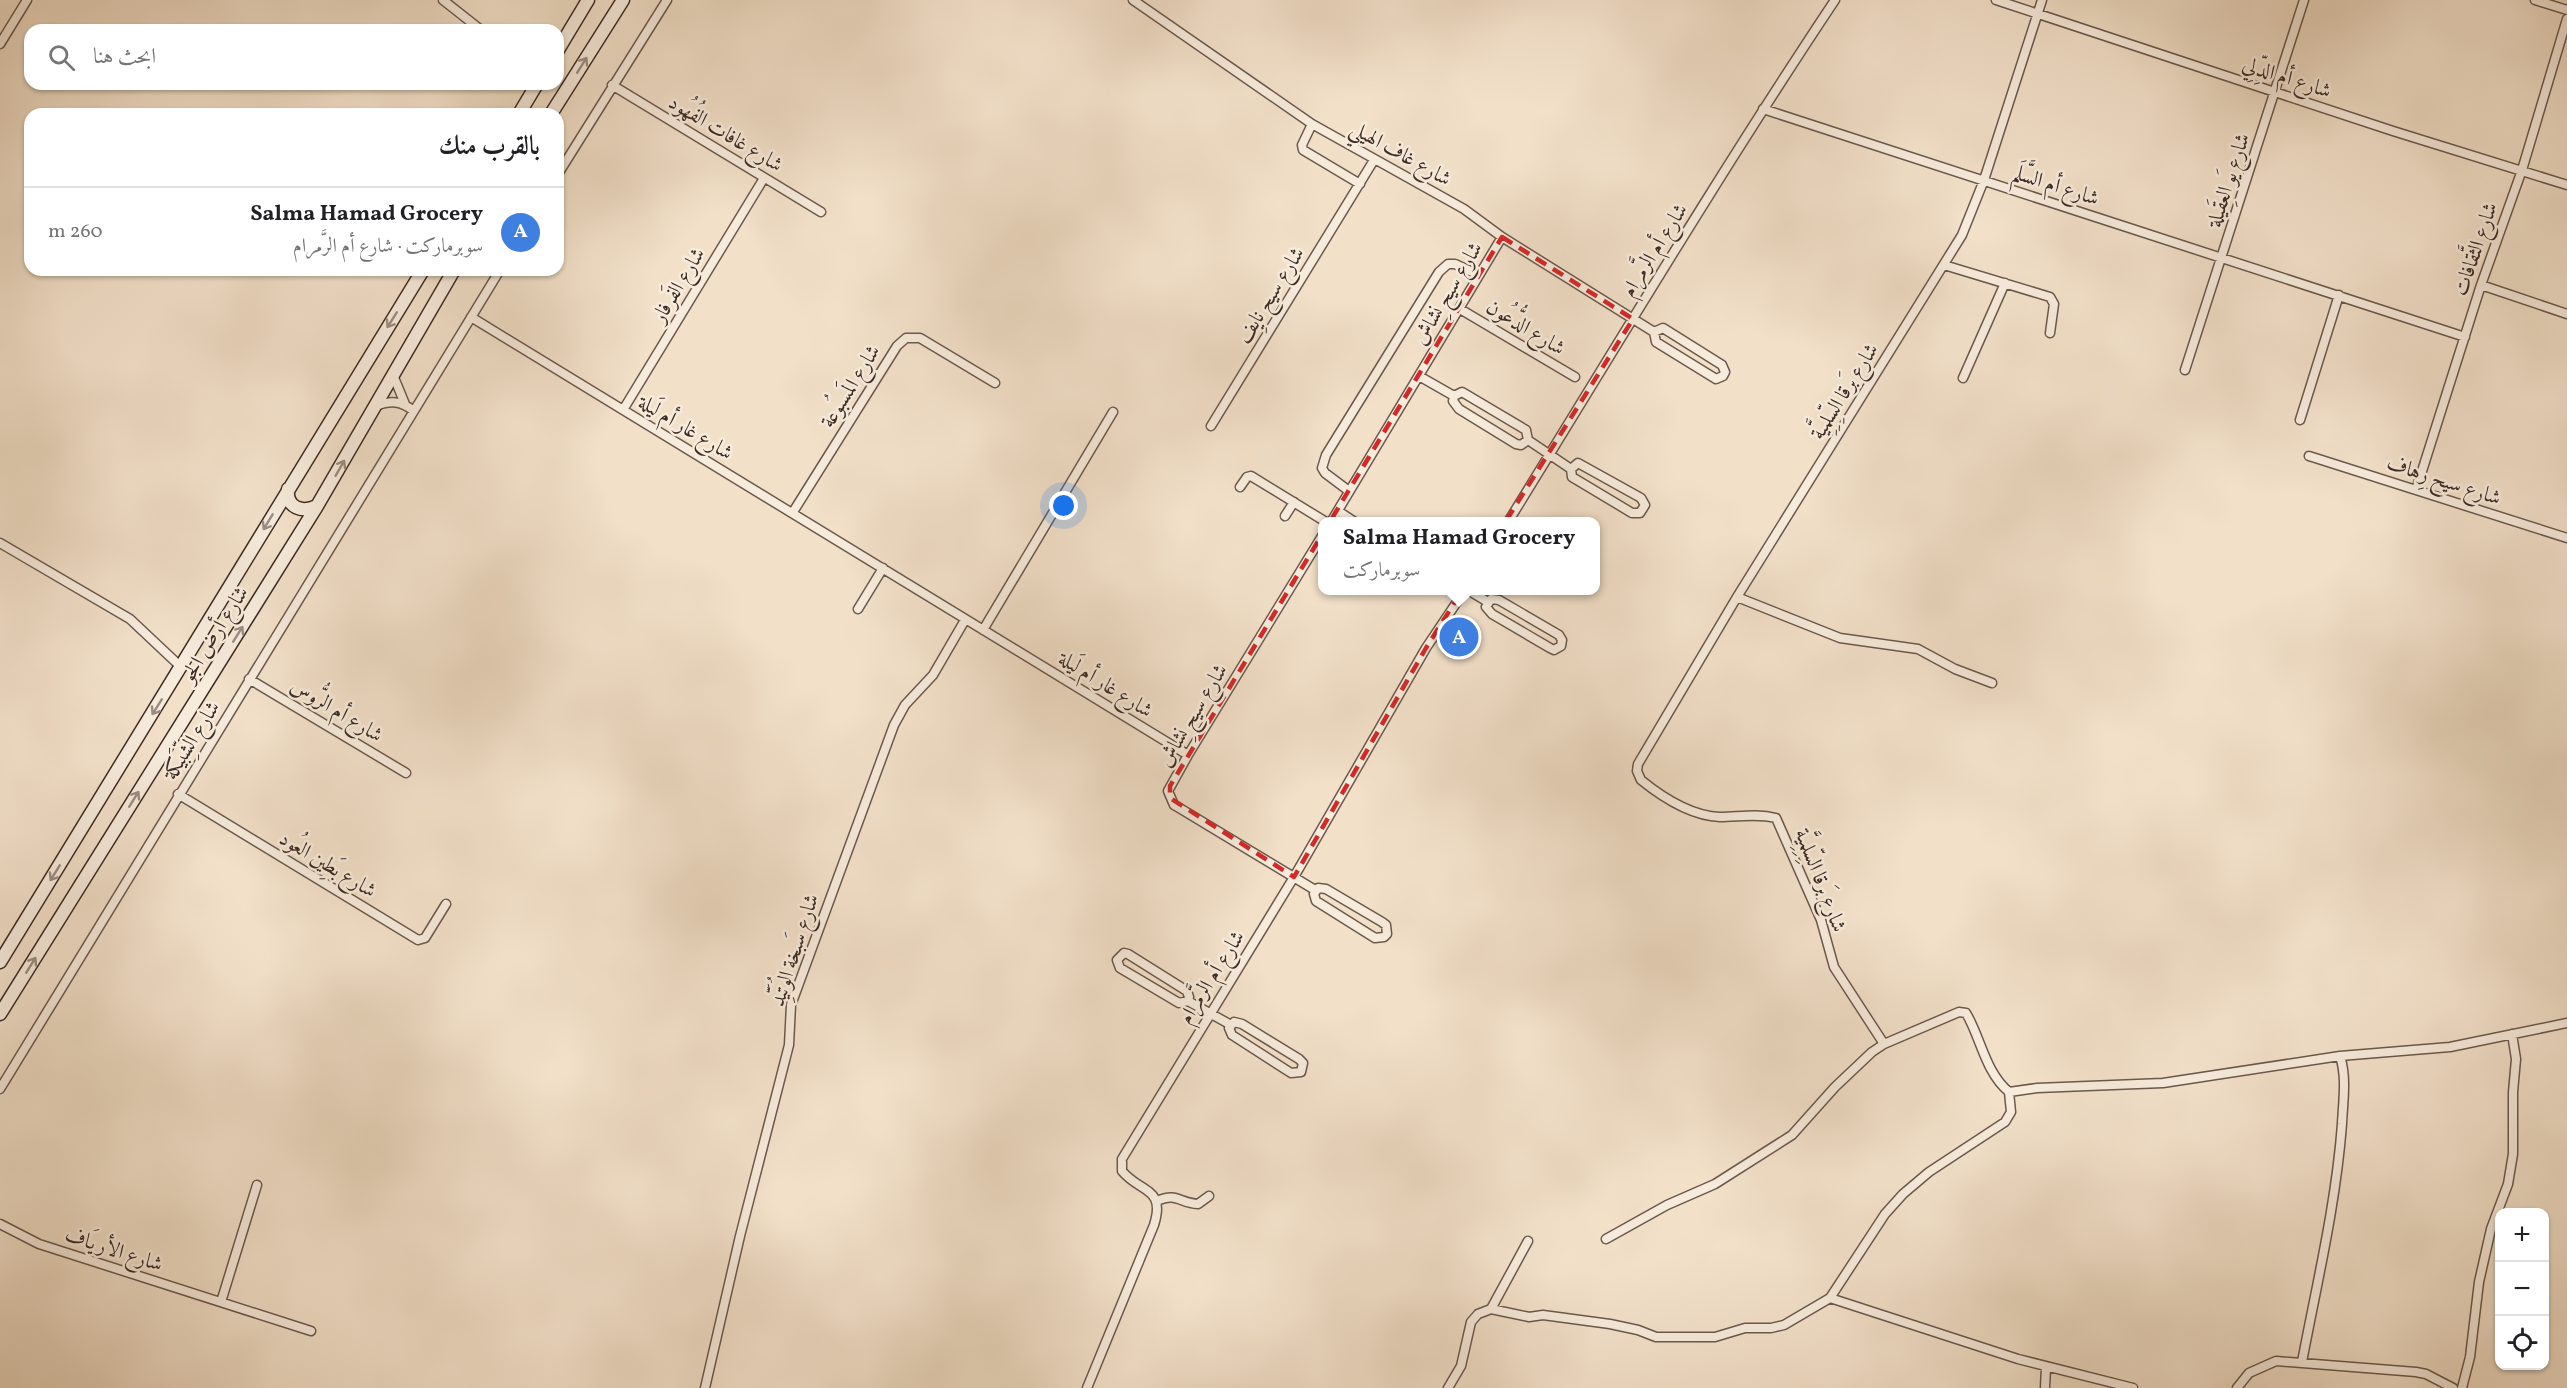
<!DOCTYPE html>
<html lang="ar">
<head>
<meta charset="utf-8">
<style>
	:root { --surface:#fff; --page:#f2f2f2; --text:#202124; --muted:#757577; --line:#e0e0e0; --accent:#8f2418 }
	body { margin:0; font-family:Vollkorn,Amiri,serif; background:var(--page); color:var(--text); direction:rtl }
	.controls { position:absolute; right:18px; bottom:18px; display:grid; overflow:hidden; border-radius:12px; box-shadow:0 2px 4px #0004 }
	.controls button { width:54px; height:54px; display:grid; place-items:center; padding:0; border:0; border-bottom:2px solid var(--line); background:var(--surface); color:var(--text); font:30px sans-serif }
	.you { position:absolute; left:1064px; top:506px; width:21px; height:21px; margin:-15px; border:4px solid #fff; border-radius:50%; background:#1a73e8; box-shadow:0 0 0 9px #1a73e833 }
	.badge { display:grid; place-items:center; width:39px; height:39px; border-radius:50%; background:var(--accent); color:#fff; font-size:20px; font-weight:700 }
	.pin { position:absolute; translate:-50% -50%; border:3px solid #fff; box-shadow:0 2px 6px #0006 }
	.popup { position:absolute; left:1318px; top:517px; width:282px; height:78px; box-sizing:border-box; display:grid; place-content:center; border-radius:12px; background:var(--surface); filter:drop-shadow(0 2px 4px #0005); font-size:20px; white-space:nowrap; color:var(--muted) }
	.popup b { font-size:22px; color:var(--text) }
	.popup::after { content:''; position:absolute; left:50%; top:100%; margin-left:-12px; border:12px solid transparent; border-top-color:var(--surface) }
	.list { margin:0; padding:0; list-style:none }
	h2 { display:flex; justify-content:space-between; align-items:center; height:78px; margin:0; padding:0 24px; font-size:26px }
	h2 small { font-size:20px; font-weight:400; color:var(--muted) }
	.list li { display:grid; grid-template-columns:39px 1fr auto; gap:18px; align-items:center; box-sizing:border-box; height:90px; padding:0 24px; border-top:2px solid var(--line) }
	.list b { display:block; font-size:22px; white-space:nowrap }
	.list p { margin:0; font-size:20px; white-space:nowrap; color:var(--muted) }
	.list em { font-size:20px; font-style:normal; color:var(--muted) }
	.icon { flex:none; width:33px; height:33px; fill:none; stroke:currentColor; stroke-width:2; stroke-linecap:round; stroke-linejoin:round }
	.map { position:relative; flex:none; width:2567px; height:1388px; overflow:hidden; direction:ltr }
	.search { position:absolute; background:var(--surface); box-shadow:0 2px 4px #0004; left:24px; top:24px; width:540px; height:66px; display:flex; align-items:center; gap:15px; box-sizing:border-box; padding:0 21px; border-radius:18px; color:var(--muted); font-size:22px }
	.panel { position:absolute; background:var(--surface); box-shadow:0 2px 4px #0004; left:24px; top:108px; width:540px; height:168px; border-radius:18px; direction:rtl }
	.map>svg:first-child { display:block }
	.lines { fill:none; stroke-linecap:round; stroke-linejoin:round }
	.minor-casing { stroke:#6b594d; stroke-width:11 }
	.secondary-casing { stroke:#3e2c24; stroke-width:15 }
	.minor { stroke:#f7ebdc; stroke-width:8 }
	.secondary { stroke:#f7ebdc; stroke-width:12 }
	.oneway { stroke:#9a8c80 }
	.marked { fill:none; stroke:#d62828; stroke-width:4.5; stroke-dasharray:12 8; stroke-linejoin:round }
	.labels { text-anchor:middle; stroke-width:5; stroke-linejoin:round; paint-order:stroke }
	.street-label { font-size:21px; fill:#3e2c24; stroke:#f7ebdc }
</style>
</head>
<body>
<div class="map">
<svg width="2567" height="1388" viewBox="0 0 2567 1388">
	<rect width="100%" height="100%" fill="#f2e0c9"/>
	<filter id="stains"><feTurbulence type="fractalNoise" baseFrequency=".00333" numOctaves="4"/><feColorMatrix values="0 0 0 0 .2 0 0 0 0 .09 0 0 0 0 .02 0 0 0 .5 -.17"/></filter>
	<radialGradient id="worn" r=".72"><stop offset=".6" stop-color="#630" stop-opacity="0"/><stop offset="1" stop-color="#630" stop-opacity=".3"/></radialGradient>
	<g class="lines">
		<g class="minor-casing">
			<path id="minor" d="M443 0 481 30
				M1133 0 1312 124 1464 209 1502 237 1654 332
				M1996 0 2393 131 2567 185
				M2535 0 2567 10
				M0 44 27 0
				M612 85 821 212
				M1763 109 2465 337
				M1312 124 1302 145 1303 150 1360 184
				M558 174 667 0
				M1944 265 2050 297 2054 304 2050 333
				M2481 285 2567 314
				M1460 309 1575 377
				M471 317 1188 755
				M1663 328 1722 365 1725 372 1723 376 1716 379 1656 342 1654 332Z
				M2185 370 2304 0
				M393 375 405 404
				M1419 376 1454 396
				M1963 378 2005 283
				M1462 392 1526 430 1528 440 1521 445 1516 444 1459 409 1453 401 1454 396Z
				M376 406C391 400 401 401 414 411
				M623 410 764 178
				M2300 420 2339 295
				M1211 426 1374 160
				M1528 440 1571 469
				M2309 456 2567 538
				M1578 463 1641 498 1645 505 1640 513H1632L1572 477 1571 469Z
				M1240 487 1247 477 1251 476 1326 522
				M2416 490 2481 285 2522 170 2567 19
				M1349 491 1325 473 1322 468 1326 455 1439 272 1448 264H1455L1479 275
				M1338 511 1355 522
				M793 512 897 346 906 338H920L995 383
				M1285 516 1294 502
				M1331 522 1502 237
				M1508 522C1616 347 1721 171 1835 0
				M0 543 130 619 181 667
				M1468 590 1488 602
				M1737 597 1840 638 1918 649 1955 669 1992 683
				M1491 599 1499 600 1559 635 1562 640 1561 646 1554 650 1550 648 1492 614 1486 607Z
				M858 609 883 568
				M983 630 1113 412
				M249 679 406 773
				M178 794 418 940 425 938 446 904
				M1318 888 1326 889 1382 922 1386 925 1387 934 1384 937 1375 938 1316 901 1314 894Z
				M1315 890 1181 809 1174 805 1168 791 1188 755 1322 536
				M1124 953 1128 954 1187 991 1189 997 1188 1001 1179 1003 1120 968 1117 960Z
				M1188 1001 1231 1025
				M1234 1022 1242 1024 1299 1059 1303 1063 1301 1072 1291 1073 1232 1035 1229 1028Z
				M1884 1044 1834 967 1821 920 1776 818C1757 813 1738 817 1720 817 1692 816 1662 797 1641 780L1637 771 1638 764 1737 597 1962 235 1984 180 2042 0
				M0 1089 500 270
				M2009 1092 2037 1088 2163 1083 2340 1056 2450 1047 2567 1023
				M1157 1201C1177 1192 1179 1203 1198 1204L1209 1196
				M0 1224 39 1244 311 1331
				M1606 1239 1667 1205 1715 1184 1792 1135 1835 1087 1872 1052 1884 1044 1959 1012 1966 1013C1981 1038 1985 1072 2009 1092L2011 1112 2005 1122 1929 1172 1903 1194 1885 1214 1830 1298
				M221 1302 257 1185
				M1491 1309 1529 1317 1543 1315 1610 1324 1638 1330 1656 1337H1715L1745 1328H1771L1784 1325 1830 1298 2018 1359 2133 1388
				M2302 1362C2317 1283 2336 1204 2342 1124 2343 1101 2347 1078 2340 1056
				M705 1388 740 1236 789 1045 791 1005 894 725 905 705 933 675 965 620
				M1087 1388 1154 1225C1166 1187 1140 1193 1122 1171V1159L1294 877 1426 648 1465 590
				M1448 1388 1461 1366 1471 1322 1478 1314 1491 1309 1528 1241
				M2045 1388 2046 1367
				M2237 1388 2249 1373 2276 1361 2416 1372 2426 1374 2453 1388
				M2462 1388 2470 1357 2479 1282 2491 1229 2508 1184 2513 1154V1092L2516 1059 2512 1034"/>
		</g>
		<g class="secondary-casing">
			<path id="secondary" d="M558 50 588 0
				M519 114 537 84
				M551 114 623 0
				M288 489C286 508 302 513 317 506
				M0 962 423 270
				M0 1014 317 506 454 270"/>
		</g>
		<use href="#minor" class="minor"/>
		<use href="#secondary" class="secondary"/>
	</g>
	<defs><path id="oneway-shaft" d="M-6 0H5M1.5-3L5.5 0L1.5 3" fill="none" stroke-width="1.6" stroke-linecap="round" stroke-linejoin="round" transform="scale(1.5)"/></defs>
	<g class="oneway">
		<use href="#oneway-shaft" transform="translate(582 65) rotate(-58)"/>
		<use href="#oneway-shaft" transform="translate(392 320) rotate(122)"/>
		<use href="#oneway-shaft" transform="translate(340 468) rotate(-60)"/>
		<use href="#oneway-shaft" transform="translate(268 522) rotate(121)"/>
		<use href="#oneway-shaft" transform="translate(238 634) rotate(-58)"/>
		<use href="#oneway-shaft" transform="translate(157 707) rotate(122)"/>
		<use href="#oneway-shaft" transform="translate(134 799) rotate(-58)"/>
		<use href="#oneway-shaft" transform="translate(55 873) rotate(122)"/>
		<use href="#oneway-shaft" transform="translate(31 965) rotate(-58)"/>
	</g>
	<path class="marked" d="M1502 237 1633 319 1426 648 1294 877 1170 798V786Z"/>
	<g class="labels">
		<g class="street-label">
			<text transform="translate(2287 77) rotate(18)" y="7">شارع أم الدِّلِي</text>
			<text transform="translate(726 133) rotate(31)" y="7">شارع غافات الفُهُود</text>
			<text transform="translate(1401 153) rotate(29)" y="7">شارع غاف الهيلي</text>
			<text transform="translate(2228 180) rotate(-72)" y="7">شارع يَو العِقَيلة</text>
			<text transform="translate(2056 185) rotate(18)" y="7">شارع أم السَّلَم</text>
			<text transform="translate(2475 249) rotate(-71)" y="7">شارع الثَّقافات</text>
			<text transform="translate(1654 250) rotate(-58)" y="7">شارع أم الرَّمرام</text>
			<text transform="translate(678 285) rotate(-59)" y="7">شارع الفَرفار</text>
			<text transform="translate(1447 293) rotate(-59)" y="7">شارع سيح نِشاش</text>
			<text transform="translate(1270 295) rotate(-58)" y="7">شارع سيح نايِف</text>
			<text transform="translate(1526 327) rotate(31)" y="7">شارع الدُّعُون</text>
			<text transform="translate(850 386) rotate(-58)" y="7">شارع المَسبُوعة</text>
			<text transform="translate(1844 391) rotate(-58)" y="7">شارع بَرقا السِّلِمِيَّة</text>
			<text transform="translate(686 427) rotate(31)" y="7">شارع غار أم لَيلة</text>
			<text transform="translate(2444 480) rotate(18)" y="7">شارع سيح رِهاف</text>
			<text transform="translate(214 634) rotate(-58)" y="7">شارع أرض الجو</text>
			<text transform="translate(1106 684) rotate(32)" y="7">شارع غار أم لَيلة</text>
			<text transform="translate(337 710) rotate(31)" y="7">شارع أم الرُّوس</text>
			<text transform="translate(1192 715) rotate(-59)" y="7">شارع سيح نِشاش</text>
			<text transform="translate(191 740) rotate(-58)" y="7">شارع الشِّبَيكة</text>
			<text transform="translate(328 864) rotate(31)" y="7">شارع بَطِين العُود</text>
			<text transform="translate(1821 880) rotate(69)" y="7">شارع بَرقا السِّلِمِيَّة</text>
			<text transform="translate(794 950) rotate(-72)" y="7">شارع سَبخة الوُتَيِّد</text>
			<text transform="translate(1211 977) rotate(-58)" y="7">شارع أم الرَّمرام</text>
			<text transform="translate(114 1249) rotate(18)" y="7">شارع الأريَاف</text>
		</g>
	</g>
	<rect width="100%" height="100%" filter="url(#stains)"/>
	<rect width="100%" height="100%" fill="url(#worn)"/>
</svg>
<div class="controls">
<button>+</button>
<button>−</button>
<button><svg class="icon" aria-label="locate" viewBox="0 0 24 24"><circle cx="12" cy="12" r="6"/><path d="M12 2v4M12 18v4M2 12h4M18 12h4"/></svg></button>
</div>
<div class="you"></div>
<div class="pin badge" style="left:1459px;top:637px;background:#3f7fe0">A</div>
<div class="popup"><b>Salma Hamad Grocery</b>سوبرماركت</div>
<div class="search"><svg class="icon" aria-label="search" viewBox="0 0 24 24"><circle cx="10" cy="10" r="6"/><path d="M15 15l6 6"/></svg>ابحث هنا</div>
<section class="panel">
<h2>بالقرب منك<small></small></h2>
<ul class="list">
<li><span class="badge" style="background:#3f7fe0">A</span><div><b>Salma Hamad Grocery</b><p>سوبرماركت · شارع أم الرَّمرام</p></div><em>260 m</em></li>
</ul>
</section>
</div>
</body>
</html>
